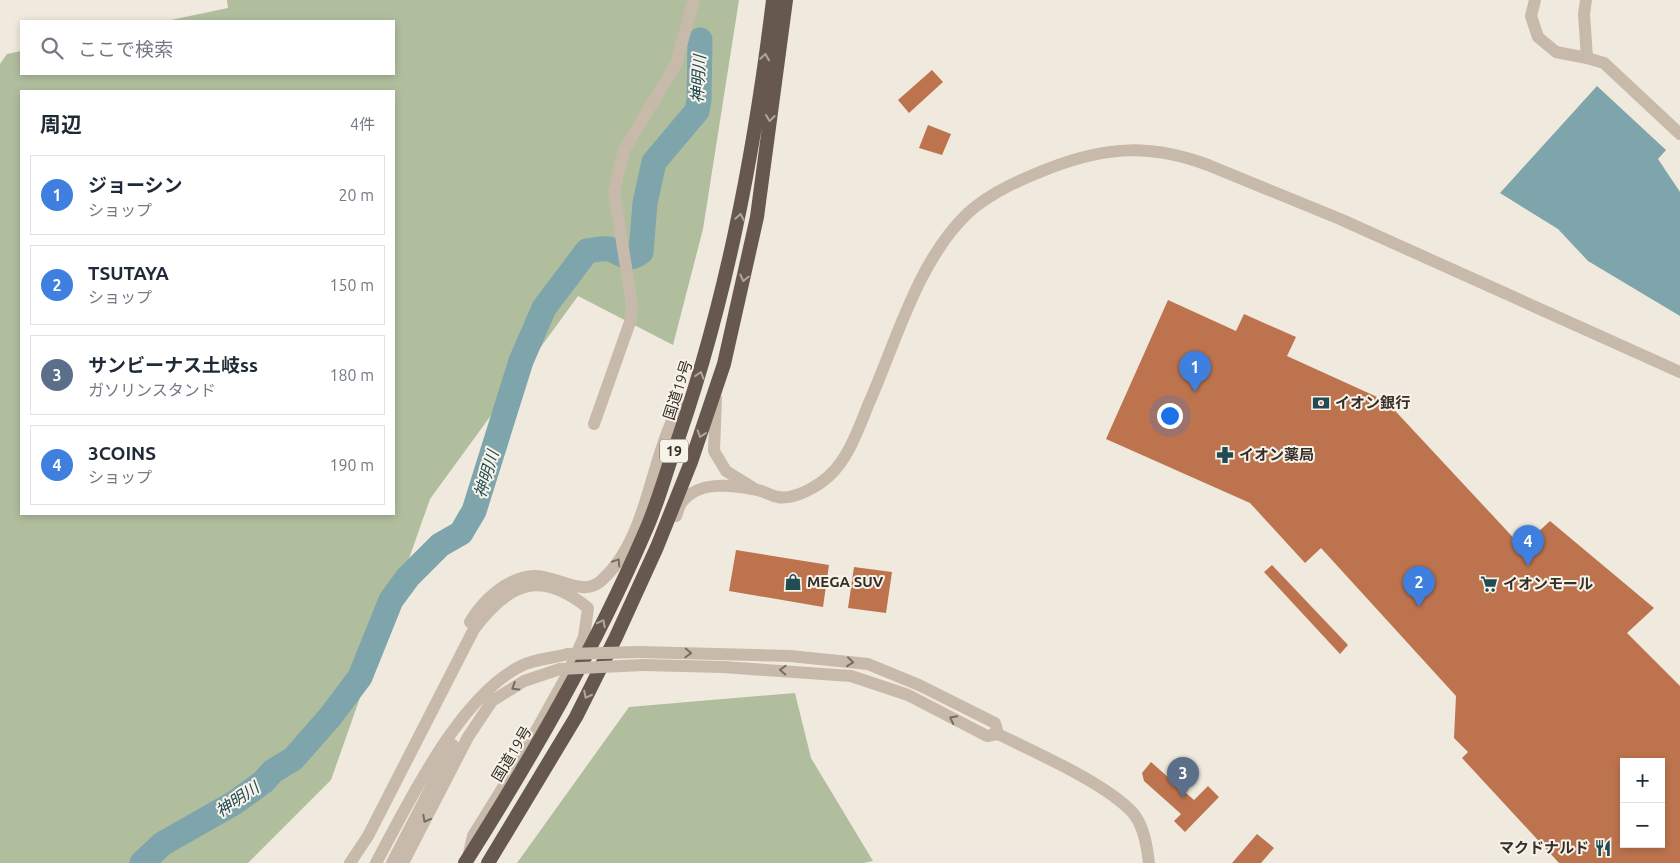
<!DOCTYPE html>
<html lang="ja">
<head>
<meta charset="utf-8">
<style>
	:root { --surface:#fff; --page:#f2f2f3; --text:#1f2937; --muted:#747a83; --line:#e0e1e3; --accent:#214c54 }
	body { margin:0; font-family:Ubuntu,"Noto Sans JP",sans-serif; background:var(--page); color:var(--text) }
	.controls { position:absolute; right:15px; bottom:15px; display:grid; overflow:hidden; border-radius:0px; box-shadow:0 2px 8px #0003 }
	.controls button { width:45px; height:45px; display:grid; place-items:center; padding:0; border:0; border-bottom:1px solid var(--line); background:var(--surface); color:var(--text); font:25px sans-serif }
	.you { position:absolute; left:1169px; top:415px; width:18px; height:18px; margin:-12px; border:4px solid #fff; border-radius:50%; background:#1a73e8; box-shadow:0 0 0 8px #1a73e833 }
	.badge { display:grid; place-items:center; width:32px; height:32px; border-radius:50%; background:var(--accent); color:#fff; font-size:16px; font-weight:700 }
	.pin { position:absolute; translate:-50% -41px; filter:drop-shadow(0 1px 2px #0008) }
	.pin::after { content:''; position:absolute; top:26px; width:18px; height:15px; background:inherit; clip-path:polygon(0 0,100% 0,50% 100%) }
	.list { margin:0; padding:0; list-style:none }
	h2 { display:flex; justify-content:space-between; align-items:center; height:65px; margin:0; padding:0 20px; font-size:21px }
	h2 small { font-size:16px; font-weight:400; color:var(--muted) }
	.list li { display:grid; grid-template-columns:32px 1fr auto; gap:15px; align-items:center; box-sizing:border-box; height:80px; margin:0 10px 10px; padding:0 10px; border:1px solid var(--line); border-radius:0px }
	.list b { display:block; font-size:19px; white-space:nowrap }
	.list p { margin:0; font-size:16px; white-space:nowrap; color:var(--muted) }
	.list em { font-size:16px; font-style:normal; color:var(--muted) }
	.icon { flex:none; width:28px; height:28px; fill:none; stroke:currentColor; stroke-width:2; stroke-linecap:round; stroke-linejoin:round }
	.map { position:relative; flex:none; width:1680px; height:863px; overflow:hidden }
	.search { position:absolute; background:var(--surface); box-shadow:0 2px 8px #0003; left:20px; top:20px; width:375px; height:55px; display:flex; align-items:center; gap:12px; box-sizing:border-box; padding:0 18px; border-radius:0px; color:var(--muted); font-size:19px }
	.panel { position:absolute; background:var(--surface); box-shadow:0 2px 8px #0003; left:20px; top:90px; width:375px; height:425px; border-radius:0px }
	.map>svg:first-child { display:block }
	.green { fill:#b0be9e; fill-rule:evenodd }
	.water { fill:#7ea5ab }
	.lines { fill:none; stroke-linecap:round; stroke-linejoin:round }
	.river { stroke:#7ea5ab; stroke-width:25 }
	.building { fill:#bd744e; fill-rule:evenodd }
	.minor { stroke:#c8baaa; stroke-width:12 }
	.tertiary { stroke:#c8baaa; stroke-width:12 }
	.trunk { stroke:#66584e; stroke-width:14 }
	.tertiary-bridge { stroke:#c8baaa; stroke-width:12 }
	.oneway { stroke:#afa69c }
	.oneway2 { stroke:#776d63 }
	.labels { text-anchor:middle; stroke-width:4; stroke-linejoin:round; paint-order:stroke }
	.shield { fill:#f8f3e9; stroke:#706963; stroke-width:1 }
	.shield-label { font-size:14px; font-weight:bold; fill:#352e29 }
	.street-label { font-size:15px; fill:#352e29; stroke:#f8f3e9 }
	.poi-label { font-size:15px; font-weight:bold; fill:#352e29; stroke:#f8f3e9; text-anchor:start }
	.water-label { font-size:16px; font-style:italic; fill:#214c54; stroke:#f8f3e9 }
</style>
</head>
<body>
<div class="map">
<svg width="1680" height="863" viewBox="0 0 1680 863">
	<rect width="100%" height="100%" fill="#f0e9dd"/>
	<path class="green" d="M227 0H739L703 229 673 345 578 296 430 499 331 780 248 863H0V64L7 54 21 51V74H394V21H166L228 8ZM21 91H394V514H21Z
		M795 693 811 758 873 861 863 863H517L629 707Z"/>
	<path class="water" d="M1597 86 1666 150 1658 159 1680 192V316L1588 261 1558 229 1500 193Z"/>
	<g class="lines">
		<path class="river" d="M142 863 162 844 234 803 263 782 273 771 293 759 330 717 360 677 391 600 408 577 440 545 461 533 474 511 521 361 544 308 587 251C595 250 605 247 612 250 625 255 627 262 641 252L645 203 654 162 697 111 699 100 700 40"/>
	</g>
	<path class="building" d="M932 70 943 82 909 113 898 100Z
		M928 125 951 134 942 155 919 148Z
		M1168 300 1236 331 1244 314 1296 337 1287 356 1386 401 1522 547 1550 521 1654 608 1627 633 1680 686V863H1559L1462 758 1468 752 1454 738 1456 696 1321 548 1305 563 1250 503 1106 439ZM1624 762H1661V844H1624Z
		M736 550 829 565 823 607 729 591Z
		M1272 565 1348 645 1340 654 1264 572Z
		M854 567 892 572 886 613 848 608Z
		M1151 762 1194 800 1208 786 1219 797 1185 832 1174 821 1181 814 1144 781 1142 773Z
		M1257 834 1274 848 1261 863H1232Z"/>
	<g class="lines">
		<path class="minor" d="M1535 0 1531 16 1538 37 1556 52 1587 58 1584 14 1586 0
			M594 424 630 322 632 305 614 191 624 150 676 64 694 0"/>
		<path class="tertiary" d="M1587 58 1604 63 1680 134
			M716 398 714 451 726 471 755 489
			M676 516C678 512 679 505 682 502 699 480 733 485 757 490 764 491 771 496 778 497 795 500 818 486 829 476 849 458 859 427 869 403 896 342 918 260 968 213 991 192 1022 179 1050 168 1107 146 1151 144 1208 165L1340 219 1680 372
			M470 622C483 600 507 578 533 576 555 574 583 599 602 580 645 541 649 471 672 421 676 414 685 407 691 402
			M639 652 790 656 868 664 919 685 995 723 998 734
			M643 665 723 667 851 676 908 695 987 736 998 734C1034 752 1106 783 1133 813 1144 826 1147 847 1149 863
			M350 863 368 836 474 629C509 583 539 569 588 608L584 637 566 677 521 758 473 836 469 853
			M376 863C408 804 460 694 523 665 536 659 554 658 568 654
			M392 863 453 745
			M403 863 468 737 492 701 524 681 560 669"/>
		<path class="trunk" d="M465 863C532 757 595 648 645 532 655 510 662 486 670 462 724 313 754 157 773 0
			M488 863 576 717 616 637 657 547 691 462 724 364 757 217 786 0"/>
		<path class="tertiary-bridge" d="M568 654 639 652
			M560 669 643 665"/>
	</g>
	<defs><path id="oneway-chevron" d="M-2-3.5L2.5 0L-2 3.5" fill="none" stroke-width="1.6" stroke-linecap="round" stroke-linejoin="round" transform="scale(1.25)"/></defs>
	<g class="oneway">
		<use href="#oneway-chevron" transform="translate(765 57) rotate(-81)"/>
		<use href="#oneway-chevron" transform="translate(770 118) rotate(97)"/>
		<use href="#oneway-chevron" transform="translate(740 217) rotate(-80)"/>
		<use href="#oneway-chevron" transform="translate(744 278) rotate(103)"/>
		<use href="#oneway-chevron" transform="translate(700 375) rotate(-73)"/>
		<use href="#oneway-chevron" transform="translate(701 434) rotate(109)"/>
		<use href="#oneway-chevron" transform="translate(602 623) rotate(-63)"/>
		<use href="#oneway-chevron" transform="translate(587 695) rotate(117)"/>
	</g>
	<g class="oneway2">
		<use href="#oneway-chevron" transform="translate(617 562) rotate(-57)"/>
		<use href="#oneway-chevron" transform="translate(688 653) rotate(2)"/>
		<use href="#oneway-chevron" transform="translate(850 662) rotate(6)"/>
		<use href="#oneway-chevron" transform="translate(783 670) rotate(-177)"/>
		<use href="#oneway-chevron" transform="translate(515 687) rotate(148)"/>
		<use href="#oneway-chevron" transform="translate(953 719) rotate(-153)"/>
		<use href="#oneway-chevron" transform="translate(426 819) rotate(118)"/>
	</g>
	<defs>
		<g id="bank-bare" transform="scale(1.35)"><path d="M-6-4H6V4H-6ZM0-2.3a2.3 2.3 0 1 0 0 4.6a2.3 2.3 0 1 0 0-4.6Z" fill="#214c54" stroke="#f8f3e9" stroke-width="2.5" paint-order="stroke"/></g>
		<g id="pharmacy-bare" transform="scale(1.35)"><path d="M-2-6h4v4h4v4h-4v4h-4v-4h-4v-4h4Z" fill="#214c54" stroke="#f8f3e9" stroke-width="2.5" paint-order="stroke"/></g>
		<g id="shop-bare" transform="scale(1.35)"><path d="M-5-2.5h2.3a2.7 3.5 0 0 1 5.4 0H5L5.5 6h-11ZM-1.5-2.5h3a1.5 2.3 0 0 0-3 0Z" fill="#214c54" stroke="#f8f3e9" stroke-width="2.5" paint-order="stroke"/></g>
		<g id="supermarket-bare" transform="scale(1.35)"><path d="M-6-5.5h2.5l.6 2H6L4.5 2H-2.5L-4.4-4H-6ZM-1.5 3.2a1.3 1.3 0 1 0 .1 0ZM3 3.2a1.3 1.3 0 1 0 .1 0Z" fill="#214c54" stroke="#f8f3e9" stroke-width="2.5" paint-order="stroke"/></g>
		<g id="restaurant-bare" transform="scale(1.35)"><path d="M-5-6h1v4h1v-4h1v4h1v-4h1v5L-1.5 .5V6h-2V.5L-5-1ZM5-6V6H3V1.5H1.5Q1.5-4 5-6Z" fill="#214c54" stroke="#f8f3e9" stroke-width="2.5" paint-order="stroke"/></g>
	</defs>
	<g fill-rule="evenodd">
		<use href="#bank-bare" x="1321" y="403"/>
		<use href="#pharmacy-bare" x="1225" y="455"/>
		<use href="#shop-bare" x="793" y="582"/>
		<use href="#supermarket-bare" x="1489" y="584"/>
		<use href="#restaurant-bare" x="1603" y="848"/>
	</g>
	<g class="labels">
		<rect class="shield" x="660" y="439.5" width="28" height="23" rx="4"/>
		<g class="shield-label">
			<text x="674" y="456">19</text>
		</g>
		<g class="street-label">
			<text transform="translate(678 390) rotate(-72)" y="5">国道19号</text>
			<text transform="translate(512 754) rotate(-59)" y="5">国道19号</text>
		</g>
		<g class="poi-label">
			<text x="1335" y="408">イオン銀行</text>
			<text x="1239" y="460">イオン薬局</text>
			<text x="807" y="587">MEGA SUV</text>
			<text x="1503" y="589">イオンモール</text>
			<text x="1589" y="853" text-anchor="end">マクドナルド</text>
		</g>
		<g class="water-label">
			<text transform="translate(698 79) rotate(-87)" y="6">神明川</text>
			<text transform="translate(486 474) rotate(-73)" y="6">神明川</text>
			<text transform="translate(237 799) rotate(-34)" y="6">神明川</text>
		</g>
	</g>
</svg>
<div class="controls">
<button>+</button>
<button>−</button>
</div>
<div class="you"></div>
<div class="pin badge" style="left:1195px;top:392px;background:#3f7fe0">1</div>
<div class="pin badge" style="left:1419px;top:607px;background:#3f7fe0">2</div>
<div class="pin badge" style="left:1183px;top:798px;background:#5c6f8a">3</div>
<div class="pin badge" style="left:1528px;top:566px;background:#3f7fe0">4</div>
<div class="search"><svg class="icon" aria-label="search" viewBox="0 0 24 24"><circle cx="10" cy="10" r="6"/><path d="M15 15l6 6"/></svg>ここで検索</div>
<section class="panel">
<h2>周辺<small>4件</small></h2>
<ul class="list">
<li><span class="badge" style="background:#3f7fe0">1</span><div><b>ジョーシン</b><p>ショップ</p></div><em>20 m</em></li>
<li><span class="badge" style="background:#3f7fe0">2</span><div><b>TSUTAYA</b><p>ショップ</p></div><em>150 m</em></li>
<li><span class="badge" style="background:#5c6f8a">3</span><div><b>サンビーナス土岐ss</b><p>ガソリンスタンド</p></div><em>180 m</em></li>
<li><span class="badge" style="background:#3f7fe0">4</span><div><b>3COINS</b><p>ショップ</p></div><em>190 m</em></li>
</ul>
</section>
</div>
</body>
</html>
